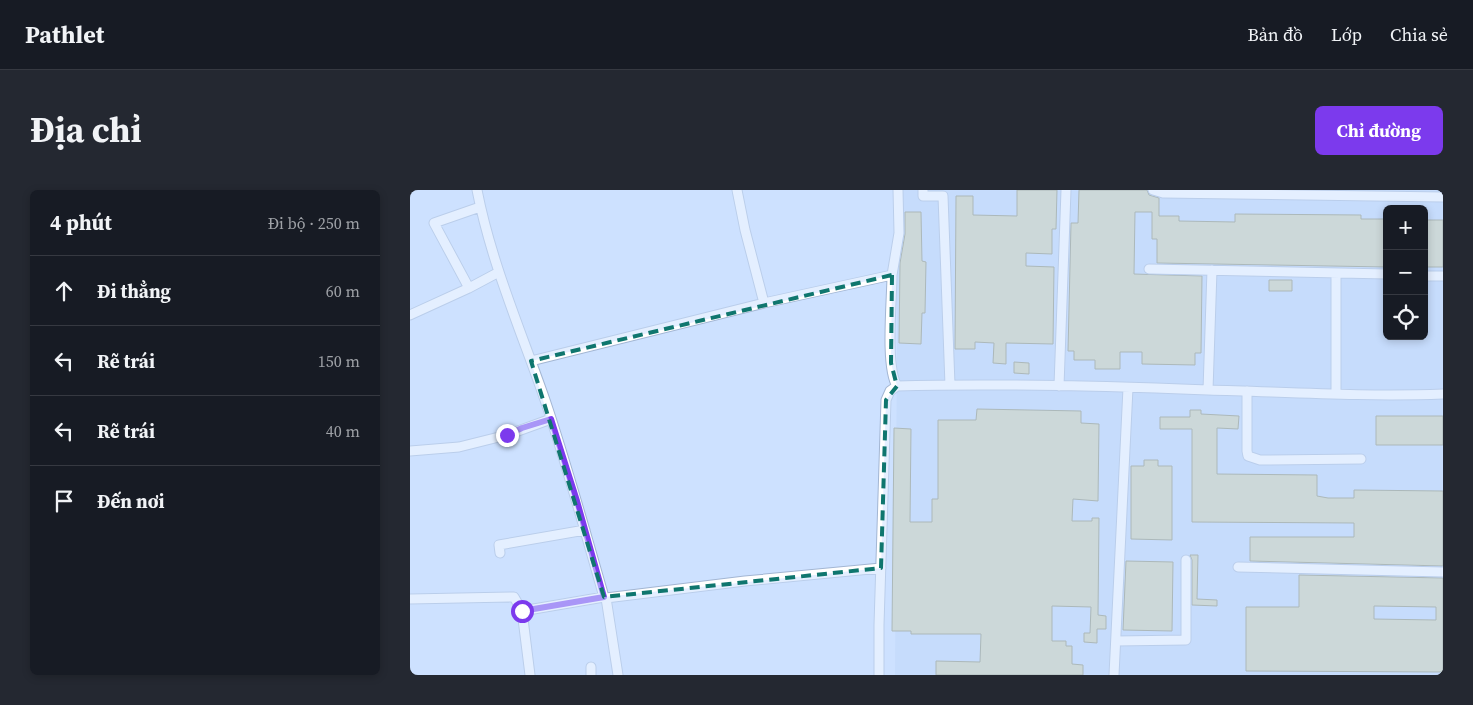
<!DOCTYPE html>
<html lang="vi">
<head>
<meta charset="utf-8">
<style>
	:root { --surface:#171b24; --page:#242831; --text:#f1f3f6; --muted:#9ea1a6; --line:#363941; --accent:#7c3aed }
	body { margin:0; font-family:"Source Serif 4",serif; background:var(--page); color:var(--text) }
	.controls { position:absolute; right:15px; top:15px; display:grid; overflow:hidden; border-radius:8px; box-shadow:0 2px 8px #0003 }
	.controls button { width:45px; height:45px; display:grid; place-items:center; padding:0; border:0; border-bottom:1px solid var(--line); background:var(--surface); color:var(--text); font:25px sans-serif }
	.stop { position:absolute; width:15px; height:15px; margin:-11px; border:4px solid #7c3aed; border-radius:50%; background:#fff }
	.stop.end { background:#7c3aed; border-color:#fff; box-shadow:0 1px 5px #0008 }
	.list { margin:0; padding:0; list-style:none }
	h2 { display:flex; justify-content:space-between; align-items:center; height:65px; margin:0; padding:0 20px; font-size:21px }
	h2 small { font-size:16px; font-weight:400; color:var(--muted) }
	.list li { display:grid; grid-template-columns:32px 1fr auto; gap:15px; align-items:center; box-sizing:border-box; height:70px; padding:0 20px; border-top:1px solid var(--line) }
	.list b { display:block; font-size:19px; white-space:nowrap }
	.list em { font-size:16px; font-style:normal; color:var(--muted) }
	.icon { flex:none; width:28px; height:28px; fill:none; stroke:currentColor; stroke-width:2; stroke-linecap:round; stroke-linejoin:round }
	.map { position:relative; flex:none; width:1033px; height:485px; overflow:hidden; border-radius:8px }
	header { display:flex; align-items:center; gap:30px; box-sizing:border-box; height:70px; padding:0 25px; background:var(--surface); border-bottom:1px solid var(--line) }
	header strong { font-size:24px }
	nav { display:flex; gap:28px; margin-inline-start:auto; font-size:18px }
	.intro { display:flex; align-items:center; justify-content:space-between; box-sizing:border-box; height:120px; padding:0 30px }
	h1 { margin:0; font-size:35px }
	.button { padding:12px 22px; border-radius:8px; background:var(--accent); color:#fff; font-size:18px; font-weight:700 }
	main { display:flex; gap:30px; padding:0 30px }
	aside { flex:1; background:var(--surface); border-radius:8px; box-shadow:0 2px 8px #0003 }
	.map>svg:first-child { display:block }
	.built { fill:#bdd5f9; fill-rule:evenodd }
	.building { fill:#c9ccaa; stroke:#838666; fill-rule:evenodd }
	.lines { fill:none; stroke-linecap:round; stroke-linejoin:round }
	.minor-casing { stroke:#a3b6d3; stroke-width:11 }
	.minor { stroke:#fff; stroke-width:9 }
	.route { stroke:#7c3aed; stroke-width:6 }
	.marked { fill:none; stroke:#0f766e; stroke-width:4; stroke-dasharray:10 6; stroke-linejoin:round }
</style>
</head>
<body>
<header>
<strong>Pathlet</strong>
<nav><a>Bản đồ</a><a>Lớp</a><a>Chia sẻ</a></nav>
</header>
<div class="intro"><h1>Địa chỉ</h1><a class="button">Chỉ đường</a></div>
<main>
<aside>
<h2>4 phút<small>Đi bộ · 250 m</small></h2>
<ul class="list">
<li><svg class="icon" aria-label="ahead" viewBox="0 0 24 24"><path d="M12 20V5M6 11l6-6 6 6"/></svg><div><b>Đi thẳng</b></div><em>60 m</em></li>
<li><svg class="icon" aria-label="left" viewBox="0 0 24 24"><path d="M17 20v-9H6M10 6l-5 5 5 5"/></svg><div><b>Rẽ trái</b></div><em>150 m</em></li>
<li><svg class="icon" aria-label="left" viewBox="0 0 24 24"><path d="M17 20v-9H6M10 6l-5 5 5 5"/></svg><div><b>Rẽ trái</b></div><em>40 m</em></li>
<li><svg class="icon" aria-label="arrive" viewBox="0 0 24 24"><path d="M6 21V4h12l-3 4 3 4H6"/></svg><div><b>Đến nơi</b></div></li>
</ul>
</aside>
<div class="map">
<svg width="1033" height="485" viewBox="0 0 1033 485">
	<rect width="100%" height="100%" fill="#cde1ff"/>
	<path class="built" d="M485 0H1033V485H485L487 131ZM977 19H1014V146H977Z"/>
	<path class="building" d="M607 0H647L646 39H642V64L616 63V76L644 77 643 154 596 153V174L583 173 584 153 565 152V159H545L546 6H563V25L607 26Z
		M669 0H737L739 5 749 8V26H769V31L825 32V24L951 25V29H977V77L747 73V49H742V22H725L724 84 792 86 791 163H785V175L732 174V162H710V179H685V170H664V161H658L661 33H668Z
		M495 22H511L512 71 516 72 515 123H512L511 154 489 153 490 73 495 44Z
		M1014 30H1033V77H1014Z
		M859 90H882V101H859Z
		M604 172 619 173V184L604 183Z
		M567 219 671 221V233L689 234 688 311 663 309 662 331H682V328H689L688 425 696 426V439H687V453L674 452V443H680L681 417 642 416V451H656V456H662V474L673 475V485H526V471L570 472 571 444H501V441H482L484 238 501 239 500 332H522V309H528V230H566Z
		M780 220H791V224L829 226 828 239 807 238V284L907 285V306L918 308H944V300L1033 301V376L840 371V347H944V333L782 332V239H750V227H780Z
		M966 226H1033V255H966Z
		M734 270H748V276H762V350L721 349V276H734Z
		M780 365H788L787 409 807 410V416L782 415V370Z
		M716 371 763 372 762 441 713 440Z
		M889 385 1033 388V482L836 481V417H889ZM964 416 1026 417V430L964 429Z"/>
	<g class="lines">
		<g class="minor-casing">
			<path id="minor" d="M67 0C81 72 111 141 135 210 157 275 175 341 194 407L196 408 208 485
				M327 0 335 40 354 113
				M513 0V6H533L540 195
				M743 0 753 3 1033 7
				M739 79 977 84
				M482 85C482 109 475 177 487 196
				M1014 86H1033
				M59 98 24 33 70 17
				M0 125 59 98 89 82
				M121 171 354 113 482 85 489 43 488 0
				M649 196 656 0
				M798 200 802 80
				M837 201V261L838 266 850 270 951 269
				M926 204V83
				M0 261 49 257 97 245 141 229
				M90 363 89 355 175 340
				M828 377 1033 382
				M196 408 335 391 471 378
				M0 409 104 407 112 421 194 407
				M112 421 120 485
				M706 451 776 450V370
				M181 477V485
				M469 485V435L476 210 480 201 487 196C591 193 695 196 798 200 876 202 955 207 1033 204
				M704 485 718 198"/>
		</g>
		<use href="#minor" class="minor"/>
	</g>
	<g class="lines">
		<path class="route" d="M97 245 112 238 141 229 167 311 194 407 112 421"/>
	</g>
	<path d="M0 0H1033V485H0ZM482 85 481 173 487 196 476 210 471 378 194 407 121 171Z" fill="#cde1ff" fill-opacity=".55" fill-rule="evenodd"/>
	<path class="marked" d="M482 85 481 173 487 196 476 210 471 378 194 407 121 171Z"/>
</svg>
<div class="controls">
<button>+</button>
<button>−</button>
<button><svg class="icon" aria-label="locate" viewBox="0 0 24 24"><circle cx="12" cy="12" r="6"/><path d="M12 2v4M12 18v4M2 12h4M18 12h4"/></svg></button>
</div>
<div class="stop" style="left:112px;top:421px"></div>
<div class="stop end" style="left:97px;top:245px"></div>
</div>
</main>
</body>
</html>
